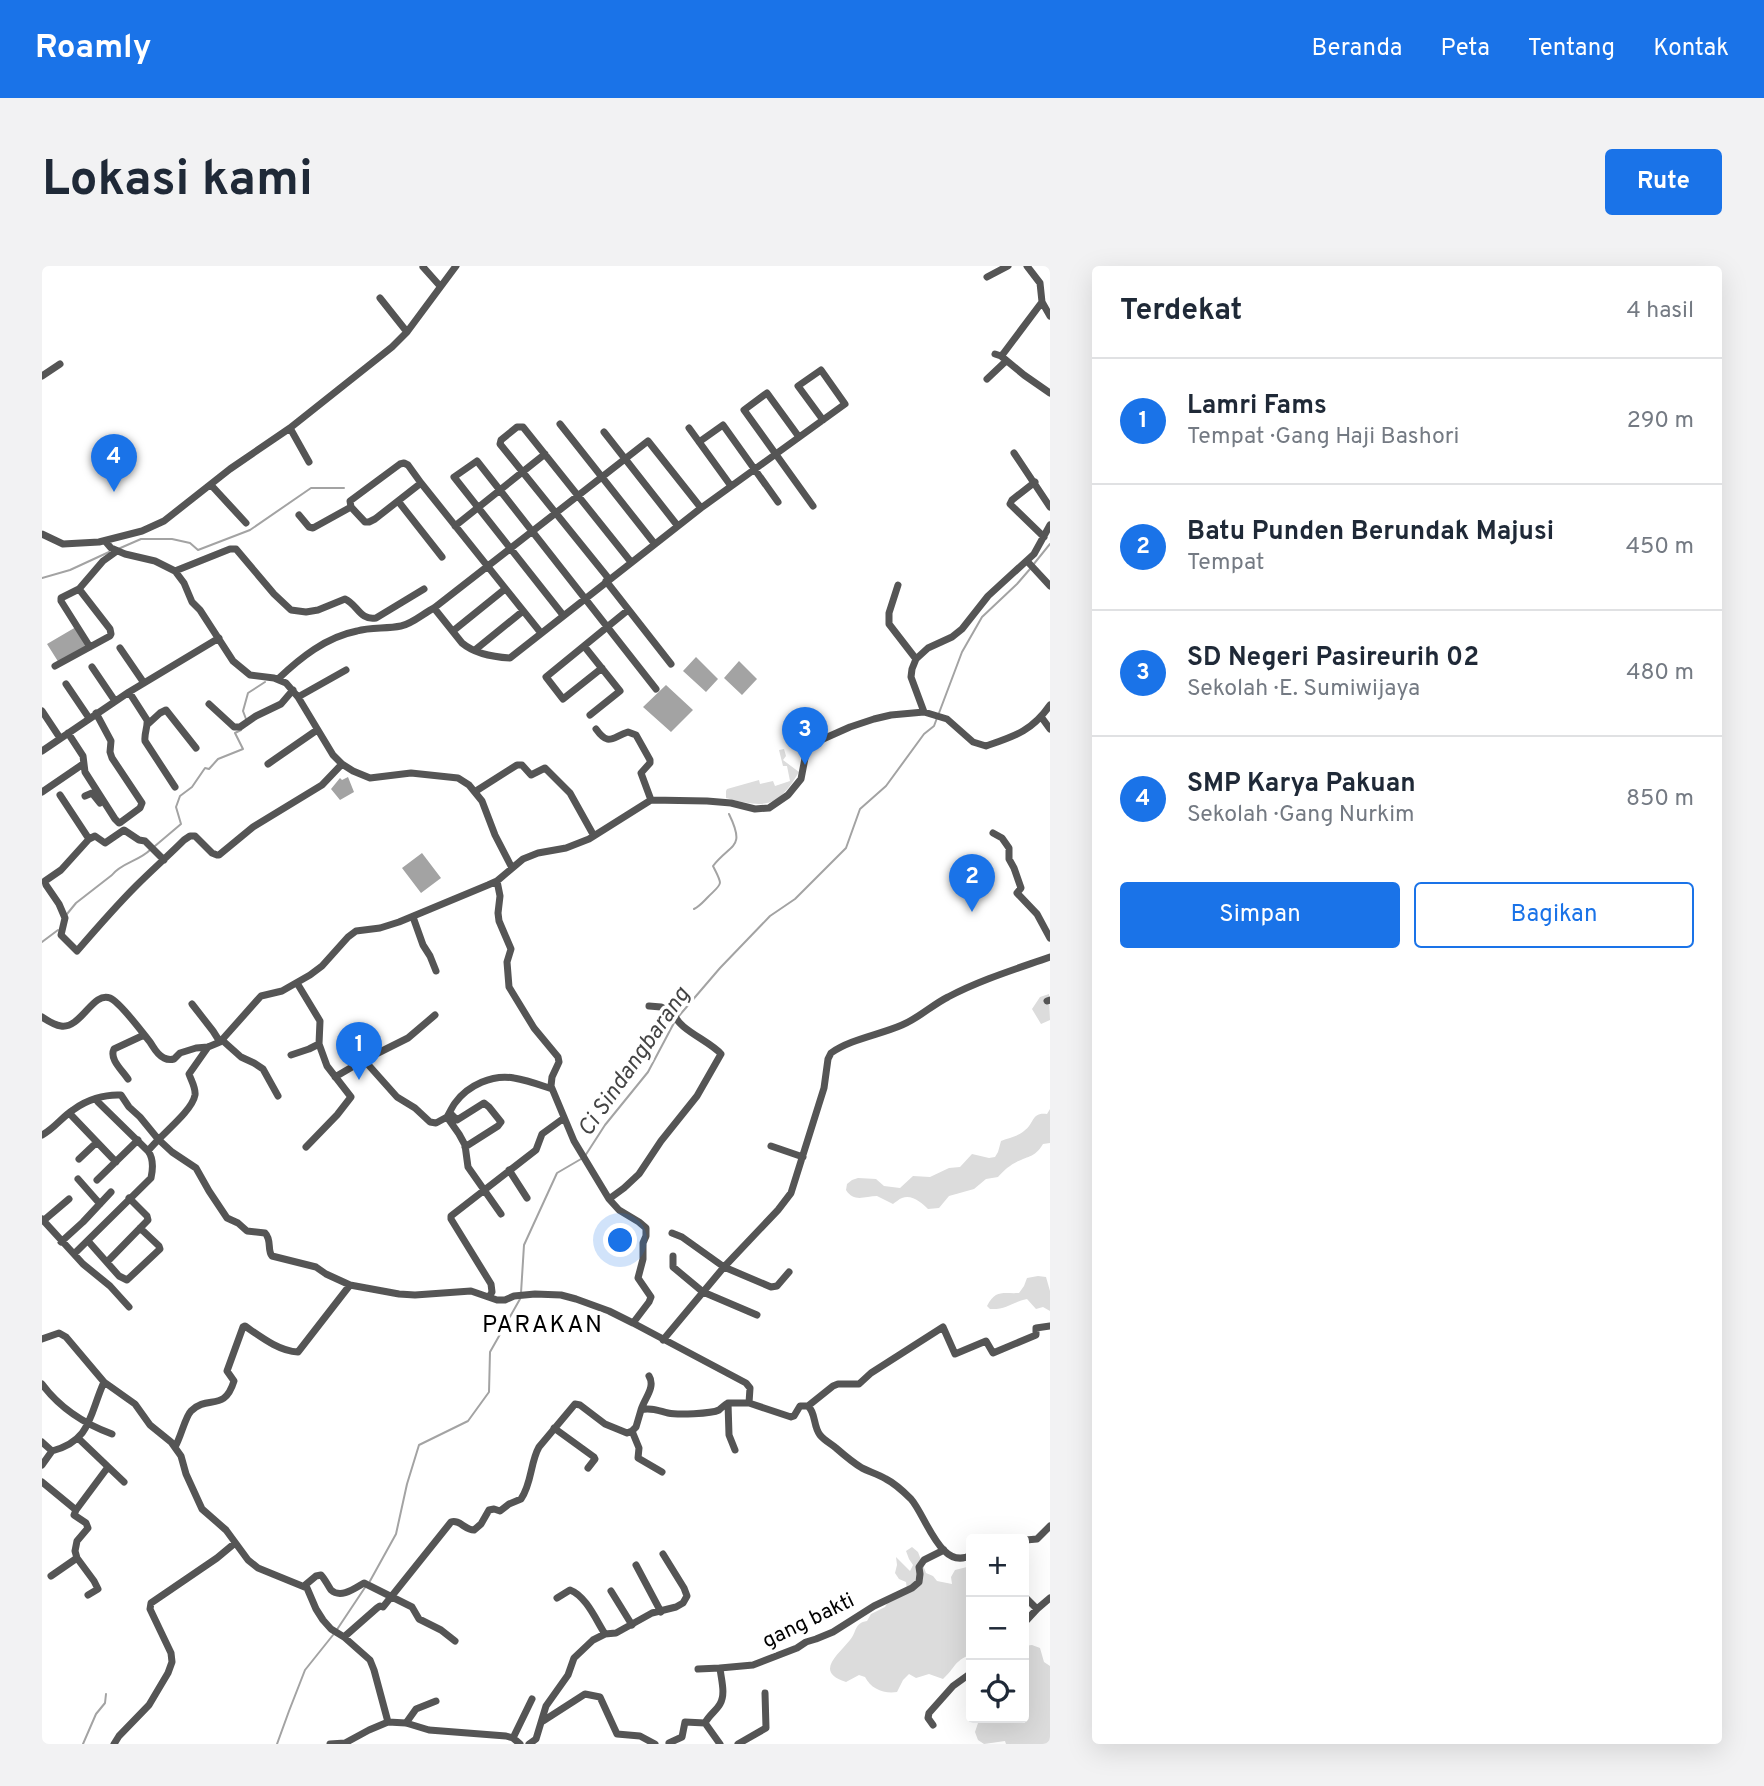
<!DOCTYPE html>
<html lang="id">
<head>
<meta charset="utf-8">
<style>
	:root { --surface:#fff; --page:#f2f2f3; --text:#1f2937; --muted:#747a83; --line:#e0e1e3; --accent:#1a73e8 }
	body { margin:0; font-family:Overpass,sans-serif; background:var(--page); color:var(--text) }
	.controls { position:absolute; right:21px; bottom:21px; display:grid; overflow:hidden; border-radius:7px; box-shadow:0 7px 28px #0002 }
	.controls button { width:63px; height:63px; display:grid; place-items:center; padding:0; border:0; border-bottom:2px solid var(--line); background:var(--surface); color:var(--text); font:35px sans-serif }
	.you { position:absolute; left:579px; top:975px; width:24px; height:24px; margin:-18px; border:5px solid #fff; border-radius:50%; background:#1a73e8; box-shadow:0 0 0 10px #1a73e833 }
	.badge { display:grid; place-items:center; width:46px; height:46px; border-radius:50%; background:var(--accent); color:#fff; font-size:23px; font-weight:700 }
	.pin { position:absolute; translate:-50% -58px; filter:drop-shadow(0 2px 4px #0008) }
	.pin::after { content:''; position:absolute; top:37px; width:24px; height:21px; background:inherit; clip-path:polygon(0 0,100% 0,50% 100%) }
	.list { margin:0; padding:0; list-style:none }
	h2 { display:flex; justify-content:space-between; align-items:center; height:91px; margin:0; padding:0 28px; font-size:30px }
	h2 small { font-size:23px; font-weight:400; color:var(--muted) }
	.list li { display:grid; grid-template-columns:46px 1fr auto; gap:21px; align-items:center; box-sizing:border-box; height:126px; padding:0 28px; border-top:2px solid var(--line) }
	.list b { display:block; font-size:26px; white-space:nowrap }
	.list p { margin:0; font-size:23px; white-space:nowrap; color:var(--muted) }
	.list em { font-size:23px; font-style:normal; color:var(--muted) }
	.actions { display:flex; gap:14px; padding:21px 28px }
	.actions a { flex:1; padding:16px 0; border:2px solid var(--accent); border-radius:7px; text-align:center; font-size:24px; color:var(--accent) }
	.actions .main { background:var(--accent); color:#fff }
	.icon { flex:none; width:38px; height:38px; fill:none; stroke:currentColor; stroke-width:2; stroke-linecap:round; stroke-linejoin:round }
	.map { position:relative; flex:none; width:1008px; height:1478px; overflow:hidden; border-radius:7px }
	header { display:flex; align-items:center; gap:42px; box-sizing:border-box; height:98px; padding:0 35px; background:var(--accent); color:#fff }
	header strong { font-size:33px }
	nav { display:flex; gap:38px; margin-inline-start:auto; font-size:24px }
	.intro { display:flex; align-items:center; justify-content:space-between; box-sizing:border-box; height:168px; padding:0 42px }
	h1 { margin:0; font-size:49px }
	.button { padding:18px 32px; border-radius:7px; background:var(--accent); color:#fff; font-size:24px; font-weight:700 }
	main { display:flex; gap:42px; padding:0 42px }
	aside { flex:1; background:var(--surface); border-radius:7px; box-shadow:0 7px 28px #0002 }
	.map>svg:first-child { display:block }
	.green { fill:#dcdcdc }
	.water { fill:#a3a3a3 }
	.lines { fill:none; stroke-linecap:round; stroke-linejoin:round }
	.stream { stroke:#a3a3a3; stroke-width:2 }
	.minor { stroke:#555; stroke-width:7 }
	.labels { text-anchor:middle; stroke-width:7; stroke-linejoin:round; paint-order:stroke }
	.street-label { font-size:21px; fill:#000; stroke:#fff }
	.water-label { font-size:23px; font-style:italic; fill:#444; stroke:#fff }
	.quarter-label { font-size:24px; letter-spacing:2px; fill:#000; stroke:#fff }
</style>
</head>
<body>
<header>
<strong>Roamly</strong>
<nav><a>Beranda</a><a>Peta</a><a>Tentang</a><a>Kontak</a></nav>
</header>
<div class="intro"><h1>Lokasi kami</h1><a class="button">Rute</a></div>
<main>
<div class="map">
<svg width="1008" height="1478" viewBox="0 0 1008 1478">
	<rect width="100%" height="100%" fill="#fff"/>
	<path class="green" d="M742 483 744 490 741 494 757 506C735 543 723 542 684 532V525L685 523 717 514 718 518 731 515 733 520 748 515 745 500H741L737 484Z
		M1007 728 1008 754 999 758 990 743 998 731Z
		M1008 843V877L1001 878C994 889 991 889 979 894 970 897 962 904 956 911L944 913 932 923 907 930 897 942 886 943C880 937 870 928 860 932 857 933 854 936 851 938L835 930C823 930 812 937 804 924L805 918 810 914 816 912 834 913 842 920 858 922 871 910 888 911 907 902 918 901 930 888 947 892 953 891 956 886 959 875C968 871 975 871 982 865 993 857 989 846 1005 848Z
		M996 1010 1004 1011 1008 1025V1045L1001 1041 994 1043 985 1033C970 1036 964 1044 948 1043L945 1040C954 1023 961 1028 977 1027L982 1020 985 1012Z
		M870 1281 876 1286 884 1307 891 1310 895 1315 910 1318 909 1311 913 1304 929 1300V1388C911 1396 914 1401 901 1413L887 1408 874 1412 867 1408 861 1414 855 1426C842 1428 829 1423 823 1411L817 1409 804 1416C772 1406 796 1389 808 1374 815 1366 812 1357 825 1355L829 1348 843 1341 851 1327 865 1324 864 1316 857 1313 853 1307 855 1299 854 1291 868 1305 871 1299 867 1293 864 1285Z
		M990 1379 998 1382 1002 1396 1008 1400V1478H964L963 1475 942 1478 936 1474 933 1466 936 1457 941 1452H982V1380Z"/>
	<path class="water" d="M34 361 46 380 17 397 5 378Z
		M654 391 676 413 664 426 641 405Z
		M697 395 715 413 700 429 682 412Z
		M624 419 651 444 629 466 601 441Z
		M306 511 312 526 298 534 289 523 298 512 300 514Z
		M380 587 399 612 379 627 360 602Z"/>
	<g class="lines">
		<path class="stream" d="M76 283 99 273H130L148 277 156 284 208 264 269 222H302
			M991 299 1008 278
			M0 312 28 304 67 286
			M897 447 920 386 940 351 975 318 988 303
			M204 453 201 445 206 427 223 416
			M113 580 139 558 134 541 138 530 150 521 163 502 167 503 176 493 201 483 193 467 199 464
			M652 643C658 640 661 636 666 631 681 616 681 620 671 600 689 577 704 583 687 548
			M25 648 34 637 70 609C79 597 97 595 108 584
			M0 676 16 664
			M636 751 678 702 728 650 753 633 804 582 818 543 844 520 882 468 892 460 895 452
			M543 890 563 859 606 806 633 755
			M479 1027 482 979 515 907 539 893
			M328 1315 354 1268 365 1218 377 1179 426 1155 447 1126 448 1086 478 1033
			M294 1365 324 1320
			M41 1478 54 1448 63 1437 64 1428
			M235 1478 247 1445 263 1404 291 1369"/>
		<path class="minor" d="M985 0 998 17 1000 36 1008 50
			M381 1 398 20
			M945 11 966 0
			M338 32 365 66
			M953 88 959 90 961 88 1000 36
			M959 90 982 109 1008 127
			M0 110 18 98
			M945 113 964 95
			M518 158 612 277
			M248 162 267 196
			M647 162 689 220
			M562 166 635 259
			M757 171 725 127 702 144 771 240
			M657 176 681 159 736 236
			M972 187 1008 241
			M362 197 366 199 379 217 333 253 327 256H323L309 241 308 235 358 198Z
			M993 216 970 234 968 238 1002 271
			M379 217 499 367
			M169 219 204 257
			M356 235 400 291
			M659 242 803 138 779 104 756 120 781 154
			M257 249 267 261 271 262 309 241
			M413 260 503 188
			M0 268 21 278 57 276 100 265 122 255 188 203 248 162 350 81 365 66 414 0
			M63 275 69 282 83 288 113 295 133 305 142 317 150 336 158 344 191 395 208 409 232 412 244 417 256 431 291 489 300 498 311 505 328 512 369 507 416 512 427 519 440 535 453 569 470 602
			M985 295 1008 320
			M133 305 188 283H194L232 328 249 344 264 346 276 344 303 333C315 338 318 355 334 352L382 323
			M567 313 458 178 459 174 475 161H481L589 296
			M564 315 629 398
			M856 319 847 347V358L874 393
			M521 349 412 211 435 195 614 423
			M411 365 463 323
			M542 380 578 425 548 449
			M48 381 19 335V332L37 323 61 295 75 285
			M78 382 102 417
			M433 384 481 345
			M13 400 68 370 69 368 68 363 37 323
			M50 401 73 435
			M560 402 521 433 504 411 586 344
			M236 413C258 392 284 371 315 365 329 361 344 363 359 360 370 358 382 347 392 342L606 175 659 242 468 392C451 391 433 388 420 377L392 342
			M24 418 47 452
			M87 426 105 454C106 461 102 467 103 475L133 521
			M256 431 304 404
			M167 438 192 461H198L214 450 239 438 251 424
			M0 445 18 472
			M882 446 869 411 870 403 874 393 886 382 910 371 920 363 946 330 992 288 1008 259
			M1000 452 1008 463
			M106 458 118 447 124 444 154 482
			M554 463C567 481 570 471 586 466L594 469 608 494V497L599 507 609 534
			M26 467 41 490 43 506 73 553 77 557 79 556 98 542 100 537 70 492 68 486 69 475 54 447
			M0 485 87 426 177 372
			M226 498 275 464
			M434 525 475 499H480L489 509 503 502 528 527 552 570
			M0 526 41 498
			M18 529 47 573
			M43 530 50 527 58 537
			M951 567 960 572 967 582V593L972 602 979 622 975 627 995 648 1008 672
			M122 594 103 575 97 574 82 564 63 577 53 570 47 573 19 604 3 615 4 619 17 638 23 652 19 669 35 685C54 663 73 641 94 620 110 604 126 590 142 574L148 570H153L170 587 175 589H177L211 561 280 519 300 498
			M455 615 458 630 456 647 457 655 469 683 465 696 467 721 492 762 516 791 517 796 510 811 509 820 532 875 567 933 577 944 597 956 604 962V970L601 977V993L596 1012 609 1031 607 1036 591 1057
			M371 651 381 679 388 690 394 705
			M255 717 278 755 277 778 285 800 309 831 295 849 264 881
			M1005 735 1008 734
			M150 738 171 765 178 776
			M0 751C6 755 12 759 19 760 39 763 51 725 68 732 78 736 100 766 108 776 112 782 115 789 122 792 126 794 128 794 132 793L138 787 154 782 166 781 178 776 219 730 240 725 268 709 280 700 306 671 314 665 338 662 357 656 446 619 455 615 481 593 496 587 524 582 547 573 609 534 665 535 689 537 713 543 727 542 746 529 759 513 764 487 767 482 781 473 808 461 832 453 849 449 882 446 905 453 931 476 944 480C973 470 990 465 1008 439
			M180 774 199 791 212 797 221 803 236 830
			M249 789 267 783 277 778
			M322 794 355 831 373 842 388 856 394 857 405 851 417 868 423 879 426 901 459 948
			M293 811 322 794 366 772 393 749
			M86 813C80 804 67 793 72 783L102 769
			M56 836 106 885
			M408 847 415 854 442 837 447 841 459 856 456 860 423 881
			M30 850 74 896
			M405 851C408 846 410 841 413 837 426 819 451 808 472 812 485 814 498 819 510 823
			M0 869C12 863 20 851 31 844 44 834 63 828 79 829L87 841 98 851 116 873 130 886 154 902 167 925 185 952 196 957 205 965 223 967C230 974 225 984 230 990L274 1001 284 1008 308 1019 357 1028 373 1029 429 1025 455 1034H463L472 1030 493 1028 519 1029 534 1033 567 1045 591 1057 704 1117 708 1122 707 1137
			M729 880 761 891
			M37 893 55 876
			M467 904 485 932
			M36 913 58 938
			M55 914 96 874
			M567 933 582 922 597 908 619 875 655 830 679 788C668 775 635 763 632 747L619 741 607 740
			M0 953 41 998 68 1020 87 1041
			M1 955 27 933
			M630 967 640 971 682 1001 729 1021 735 1020 747 1006
			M46 975 77 1010 85 1014 118 983 117 980 98 962
			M19 976 41 956 69 926
			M32 988 109 912C111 903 112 893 106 885 117 870 150 846 153 829 154 822 149 814 147 808L166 781
			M631 990V1001L661 1026 715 1049
			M65 996 106 954 105 950 87 932
			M447 1031 450 1026 449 1018 409 953V950L494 884 500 868 522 852
			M0 1073 17 1067 24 1071 62 1116 93 1138 108 1159 129 1176 139 1190 144 1208 160 1243 184 1264 206 1294 216 1302 265 1322 274 1343 281 1354 289 1363 302 1371 328 1394 332 1404 346 1456
			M621 1074 682 1001 736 944 749 927 782 822 786 793 789 787C809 773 837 769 860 759 877 752 890 739 906 731 938 714 974 703 1008 691
			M0 1118C17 1141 43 1158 70 1168
			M686 1137 687 1169 693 1184
			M766 1140 791 1120 796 1118H817L829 1107 901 1061 913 1088 944 1075 951 1087 994 1069V1062L1008 1060
			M599 1144C602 1133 614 1121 607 1110
			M512 1162 552 1191 553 1193 546 1202
			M590 1165 594 1161 599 1144C608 1141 617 1145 626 1147 635 1149 669 1148 677 1144 678 1143 685 1137 686 1137H707L749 1151 752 1150 758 1140H766C774 1147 771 1160 778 1169 782 1174 789 1178 794 1182 802 1189 810 1196 820 1202 828 1206 836 1208 844 1213 854 1218 862 1226 869 1233 884 1250 899 1306 929 1289
			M590 1165 597 1182 596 1192 620 1206
			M37 1173 82 1216
			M0 1176 10 1185C50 1174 47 1149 62 1116
			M133 1181C139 1171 143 1151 149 1145 166 1128 182 1147 192 1115L185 1105 201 1061 203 1060C219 1071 237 1085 256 1086L308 1019
			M0 1199 10 1185
			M0 1216 34 1244 66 1201
			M34 1244 32 1249 44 1257 46 1262 35 1275 33 1285 35 1292 52 1315 56 1323 46 1329
			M982 1276 984 1274 995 1273 1008 1260
			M594 1299 619 1346
			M9 1310 35 1292
			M262 1320 274 1310 279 1309C283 1313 286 1320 289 1324 299 1333 313 1322 322 1317L370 1341 377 1353 399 1364 413 1375
			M569 1325 590 1359
			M982 1330 995 1343
			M982 1357 995 1343 1008 1332
			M563 1368 574 1367 610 1347 634 1341 641 1337 645 1330 642 1322 621 1288
			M302 1371 335 1342 338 1340 341 1341 409 1256C417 1253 423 1264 432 1264L439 1258 447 1244 452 1243 458 1245 467 1238 479 1233C490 1217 488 1197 497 1181L533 1138 538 1139 563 1158 585 1167 590 1165
			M656 1403 678 1402
			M501 1455 543 1428 558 1431 575 1468 598 1470 613 1478
			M364 1457 374 1443 394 1435
			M663 1457C667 1449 674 1445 678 1438 684 1428 679 1413 678 1402L711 1399 755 1382 764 1376 774 1373 791 1366 832 1340 870 1322 877 1316 878 1308 877 1301 882 1294 902 1284
			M891 1459 886 1452 887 1447 911 1420 929 1407
			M471 1472 490 1433
			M627 1477 640 1471 643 1456 663 1457 678 1478
			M72 1478 77 1470 107 1439 126 1407 130 1396 129 1387 108 1343 109 1337 175 1292 193 1277
			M288 1478 303 1477 327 1464 346 1456 364 1457 387 1464 464 1470 471 1472 478 1478
			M487 1478 494 1473 504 1440 526 1409 532 1392 551 1374 563 1368C554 1354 544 1330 528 1324L515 1332
			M696 1478 724 1462 723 1427"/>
	</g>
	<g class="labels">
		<g class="street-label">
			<text transform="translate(766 1354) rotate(-26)" y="7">gang bakti</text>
		</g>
		<g class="water-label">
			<text transform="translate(591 795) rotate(-55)" y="8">Ci Sindangbarang</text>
		</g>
		<g class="quarter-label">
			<text x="501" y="1066">PARAKAN</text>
		</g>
	</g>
</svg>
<div class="controls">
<button>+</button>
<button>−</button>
<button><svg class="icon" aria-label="locate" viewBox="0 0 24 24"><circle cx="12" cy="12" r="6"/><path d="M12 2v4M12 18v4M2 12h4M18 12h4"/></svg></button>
</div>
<div class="you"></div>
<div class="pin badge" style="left:317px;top:814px">1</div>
<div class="pin badge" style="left:930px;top:646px">2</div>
<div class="pin badge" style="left:763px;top:499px">3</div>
<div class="pin badge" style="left:72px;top:226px">4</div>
</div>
<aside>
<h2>Terdekat<small>4 hasil</small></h2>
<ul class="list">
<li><span class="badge">1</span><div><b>Lamri Fams</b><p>Tempat · Gang Haji Bashori</p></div><em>290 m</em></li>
<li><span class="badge">2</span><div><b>Batu Punden Berundak Majusi</b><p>Tempat</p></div><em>450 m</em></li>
<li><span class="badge">3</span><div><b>SD Negeri Pasireurih 02</b><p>Sekolah · E. Sumiwijaya</p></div><em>480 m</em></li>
<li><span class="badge">4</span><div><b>SMP Karya Pakuan</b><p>Sekolah · Gang Nurkim</p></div><em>850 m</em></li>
</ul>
<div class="actions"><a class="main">Simpan</a><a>Bagikan</a></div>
</aside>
</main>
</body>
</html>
